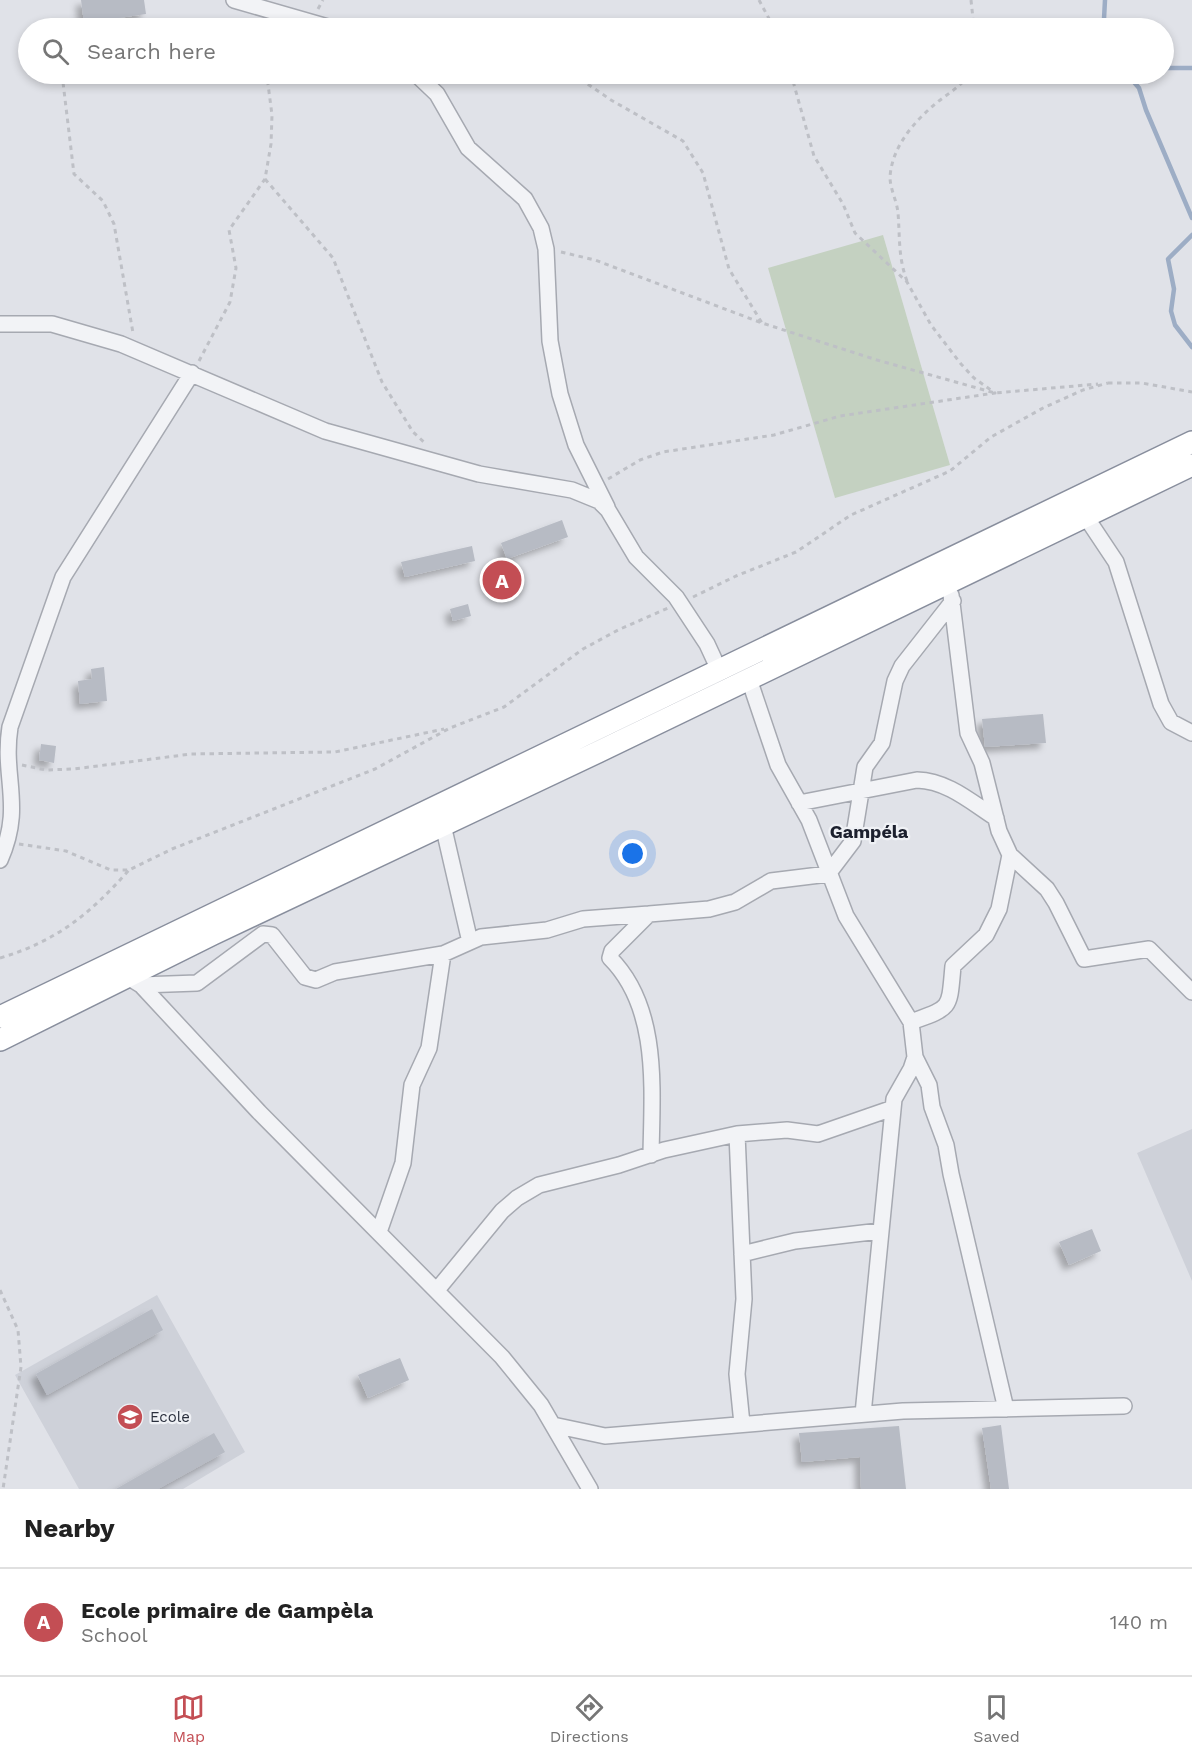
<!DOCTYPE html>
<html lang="en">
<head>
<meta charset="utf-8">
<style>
	:root { --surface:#fff; --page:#f2f2f2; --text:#222; --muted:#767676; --line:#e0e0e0; --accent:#c34e54 }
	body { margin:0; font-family:"Work Sans",sans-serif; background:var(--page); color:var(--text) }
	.you { position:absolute; left:633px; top:854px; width:21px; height:21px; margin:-15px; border:4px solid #fff; border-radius:50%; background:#1a73e8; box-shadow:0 0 0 9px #1a73e833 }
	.badge { display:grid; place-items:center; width:39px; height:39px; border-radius:50%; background:var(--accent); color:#fff; font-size:20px; font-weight:700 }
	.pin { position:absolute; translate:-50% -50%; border:3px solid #fff; box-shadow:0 2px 6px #0006 }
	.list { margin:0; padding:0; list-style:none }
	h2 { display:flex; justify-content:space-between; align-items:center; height:78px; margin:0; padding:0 24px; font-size:26px }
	h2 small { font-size:20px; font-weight:400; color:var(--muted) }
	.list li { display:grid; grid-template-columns:39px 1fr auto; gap:18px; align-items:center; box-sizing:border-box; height:108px; padding:0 24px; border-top:2px solid var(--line) }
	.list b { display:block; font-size:22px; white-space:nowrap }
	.list p { margin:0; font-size:20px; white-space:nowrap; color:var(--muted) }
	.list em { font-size:20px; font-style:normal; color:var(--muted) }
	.icon { flex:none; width:33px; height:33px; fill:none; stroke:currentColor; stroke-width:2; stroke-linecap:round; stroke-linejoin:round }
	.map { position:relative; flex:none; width:1192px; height:1489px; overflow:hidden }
	.search { position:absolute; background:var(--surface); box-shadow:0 3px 9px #0003; left:18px; right:18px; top:18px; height:66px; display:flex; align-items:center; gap:15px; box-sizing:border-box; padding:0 21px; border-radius:33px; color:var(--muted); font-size:22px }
	.sheet { height:186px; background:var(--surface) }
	nav { display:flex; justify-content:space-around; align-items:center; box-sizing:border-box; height:84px; border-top:2px solid var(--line); background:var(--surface); font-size:16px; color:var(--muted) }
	nav a { display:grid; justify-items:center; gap:3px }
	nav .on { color:var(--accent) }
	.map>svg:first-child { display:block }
	.built { fill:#ced1d9 }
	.green { fill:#c4d1c1 }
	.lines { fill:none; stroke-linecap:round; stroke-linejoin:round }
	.stream { stroke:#9dadc5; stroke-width:4.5 }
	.building { fill:#b7bbc4; filter:url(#shadow) }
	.minor-casing { stroke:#a6a9b1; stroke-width:18 }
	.highway-casing { stroke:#888e9d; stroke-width:24 }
	.path { stroke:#bec0c6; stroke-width:3; stroke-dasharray:4.5 4.5; stroke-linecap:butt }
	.minor { stroke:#f2f3f6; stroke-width:15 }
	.highway { stroke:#fff; stroke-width:21 }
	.labels { text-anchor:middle; stroke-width:4.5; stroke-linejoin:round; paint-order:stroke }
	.poi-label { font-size:15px; fill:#2a2f3d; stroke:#eff1f5; text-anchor:start }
	.quarter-label { font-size:18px; font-weight:bold; fill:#1c202e; stroke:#eff1f5 }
</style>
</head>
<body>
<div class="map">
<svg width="1192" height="1489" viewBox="0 0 1192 1489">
	<defs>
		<filter id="shadow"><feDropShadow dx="-5.5" dy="5.5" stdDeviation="3" flood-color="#0004"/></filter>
	</defs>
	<rect width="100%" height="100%" fill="#e0e2e8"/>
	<path class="built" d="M1192 1129V1281L1137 1153Z
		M157 1295 245 1452 183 1489H79L15 1375Z"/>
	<path class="green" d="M883 235 950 465 835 498 768 268Z"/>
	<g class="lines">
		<path class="stream" d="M1105 0 1104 19 1109 28
			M1164 68H1192
			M1127 74 1139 88 1146 110 1192 218
			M1192 235 1168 259 1174 289 1171 311 1175 325 1192 347"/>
	</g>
	<path class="building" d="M81 0H144L146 14 84 23Z
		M562 520 568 537 507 559 501 543Z
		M472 546 475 561 405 577 401 562Z
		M468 604 471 616 453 621 450 609Z
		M104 667 107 701 80 704 78 681 92 679 91 669Z
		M1043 714 1046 743 985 747 982 719Z
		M41 744 56 746 54 763 39 760Z
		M1092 1229 1101 1251 1069 1265 1059 1242Z
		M152 1309 163 1330 47 1395 36 1374Z
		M400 1358 409 1380 368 1398 358 1375Z
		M1001 1425 1009 1489H991L982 1428Z
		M899 1426 906 1489H861L860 1457 802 1462 799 1433Z
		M214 1433 225 1452 158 1489H116Z"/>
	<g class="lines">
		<g class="minor-casing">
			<path id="minor" d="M234 0 331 28
				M416 74 437 94 468 148 525 199 541 228 546 249 550 341 560 394 576 445 607 507
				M0 324H52L121 344 325 431 479 474 572 490 599 501 608 510 636 557 676 597 707 644 719 670
				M1086 517 1116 562 1161 704 1171 722 1192 733
				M951 595 968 733 982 763 999 831 1010 855 1047 889 1056 903 1084 959 1149 949 1192 992
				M749 679 778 765 809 820 846 916 911 1022 915 1057 911 1069 894 1099 863 1414
				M799 803 917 780C948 781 971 802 996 818
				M443 825 470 942
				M0 860C24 806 2 778 10 727L63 577 192 373
				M128 977 141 985 259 1112 502 1357 541 1405 590 1489
				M141 985 197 983 263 934 272 935 305 977 316 980 335 972 443 954 481 937 547 930 583 919 649 914
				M911 1022C952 1007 949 1010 953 966L986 935 999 909 1010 855
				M915 1057 929 1085 932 1107 946 1145 951 1174 1006 1409
				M737 1134 744 1299 737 1374 742 1424
				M651 1155C652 1090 660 1008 610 958L612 951 649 914 709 909 735 902 771 881 828 874 853 841 865 767 882 743 895 681 902 666 953 601
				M379 1232 403 1163 412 1085 429 1048 443 954
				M742 1254 795 1241 880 1231
				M437 1290 502 1211 517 1198 539 1185 619 1165 664 1150 737 1134 787 1130 818 1134 893 1108
				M553 1425 605 1436 903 1411 1124 1406"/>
		</g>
		<g class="highway-casing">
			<path id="highway" d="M0 1017 1192 442
				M0 1040 213 934 598 752 1192 465"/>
		</g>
		<path class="path" d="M759 0 774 28
			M971 0 974 28
			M318 9 323 0
			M57 19 58 28
			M62 74 74 174 103 201 114 224 133 333
			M573 74 611 100 683 141 703 173 729 269 762 323
			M265 179 333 258 382 382 413 432 425 443
			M561 252 595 260 762 323 877 360 995 393 1098 384
			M907 281C898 257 900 237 898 213 897 201 890 189 890 177 892 147 913 123 935 104 947 94 961 87 969 74
			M199 361 230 302 236 268 229 230 265 179 271 144 272 115 268 84 273 74
			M1108 383H1142L1192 392
			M608 479 640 460 663 452 774 435 840 416 995 393 974 378 961 364 931 325 907 282 855 233 843 204 814 156 791 74
			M693 597 736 576 796 552 851 515 950 471 991 437 1043 408 1083 390 1108 383
			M22 765 46 770 74 769 191 754 335 752 444 729
			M19 844 66 851 111 870H129L172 849 375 769 450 728 504 707 583 649 618 630 668 608
			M0 958C57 941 90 914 129 870
			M0 1290 18 1330 21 1367 3 1489"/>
		<use href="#minor" class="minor"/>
		<use href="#highway" class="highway"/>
	</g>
	<defs>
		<g id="school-disc" transform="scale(1.35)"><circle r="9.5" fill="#c34e54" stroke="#eff1f5"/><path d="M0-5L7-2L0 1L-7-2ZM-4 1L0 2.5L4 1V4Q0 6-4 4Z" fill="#fff"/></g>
	</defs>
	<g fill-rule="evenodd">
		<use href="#school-disc" x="130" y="1417"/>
	</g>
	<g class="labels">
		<g class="poi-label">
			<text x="150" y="1422">Ecole</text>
		</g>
		<g class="quarter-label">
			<text x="869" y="838">Gampéla</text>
		</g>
	</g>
</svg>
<div class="you"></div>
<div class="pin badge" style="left:502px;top:580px">A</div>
<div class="search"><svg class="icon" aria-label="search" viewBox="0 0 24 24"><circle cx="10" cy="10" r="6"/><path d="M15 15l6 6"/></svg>Search here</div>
</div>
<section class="sheet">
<h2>Nearby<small></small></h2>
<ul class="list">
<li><span class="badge">A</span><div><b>Ecole primaire de Gampèla</b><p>School</p></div><em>140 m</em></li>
</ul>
</section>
<nav>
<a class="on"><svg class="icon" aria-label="map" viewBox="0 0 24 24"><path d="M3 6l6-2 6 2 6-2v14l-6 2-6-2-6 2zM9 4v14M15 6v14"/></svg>Map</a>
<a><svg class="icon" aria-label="directions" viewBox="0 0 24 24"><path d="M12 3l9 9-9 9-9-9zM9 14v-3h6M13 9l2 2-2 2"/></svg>Directions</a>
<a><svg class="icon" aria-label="saved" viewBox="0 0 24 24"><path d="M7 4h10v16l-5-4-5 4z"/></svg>Saved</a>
</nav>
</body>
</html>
